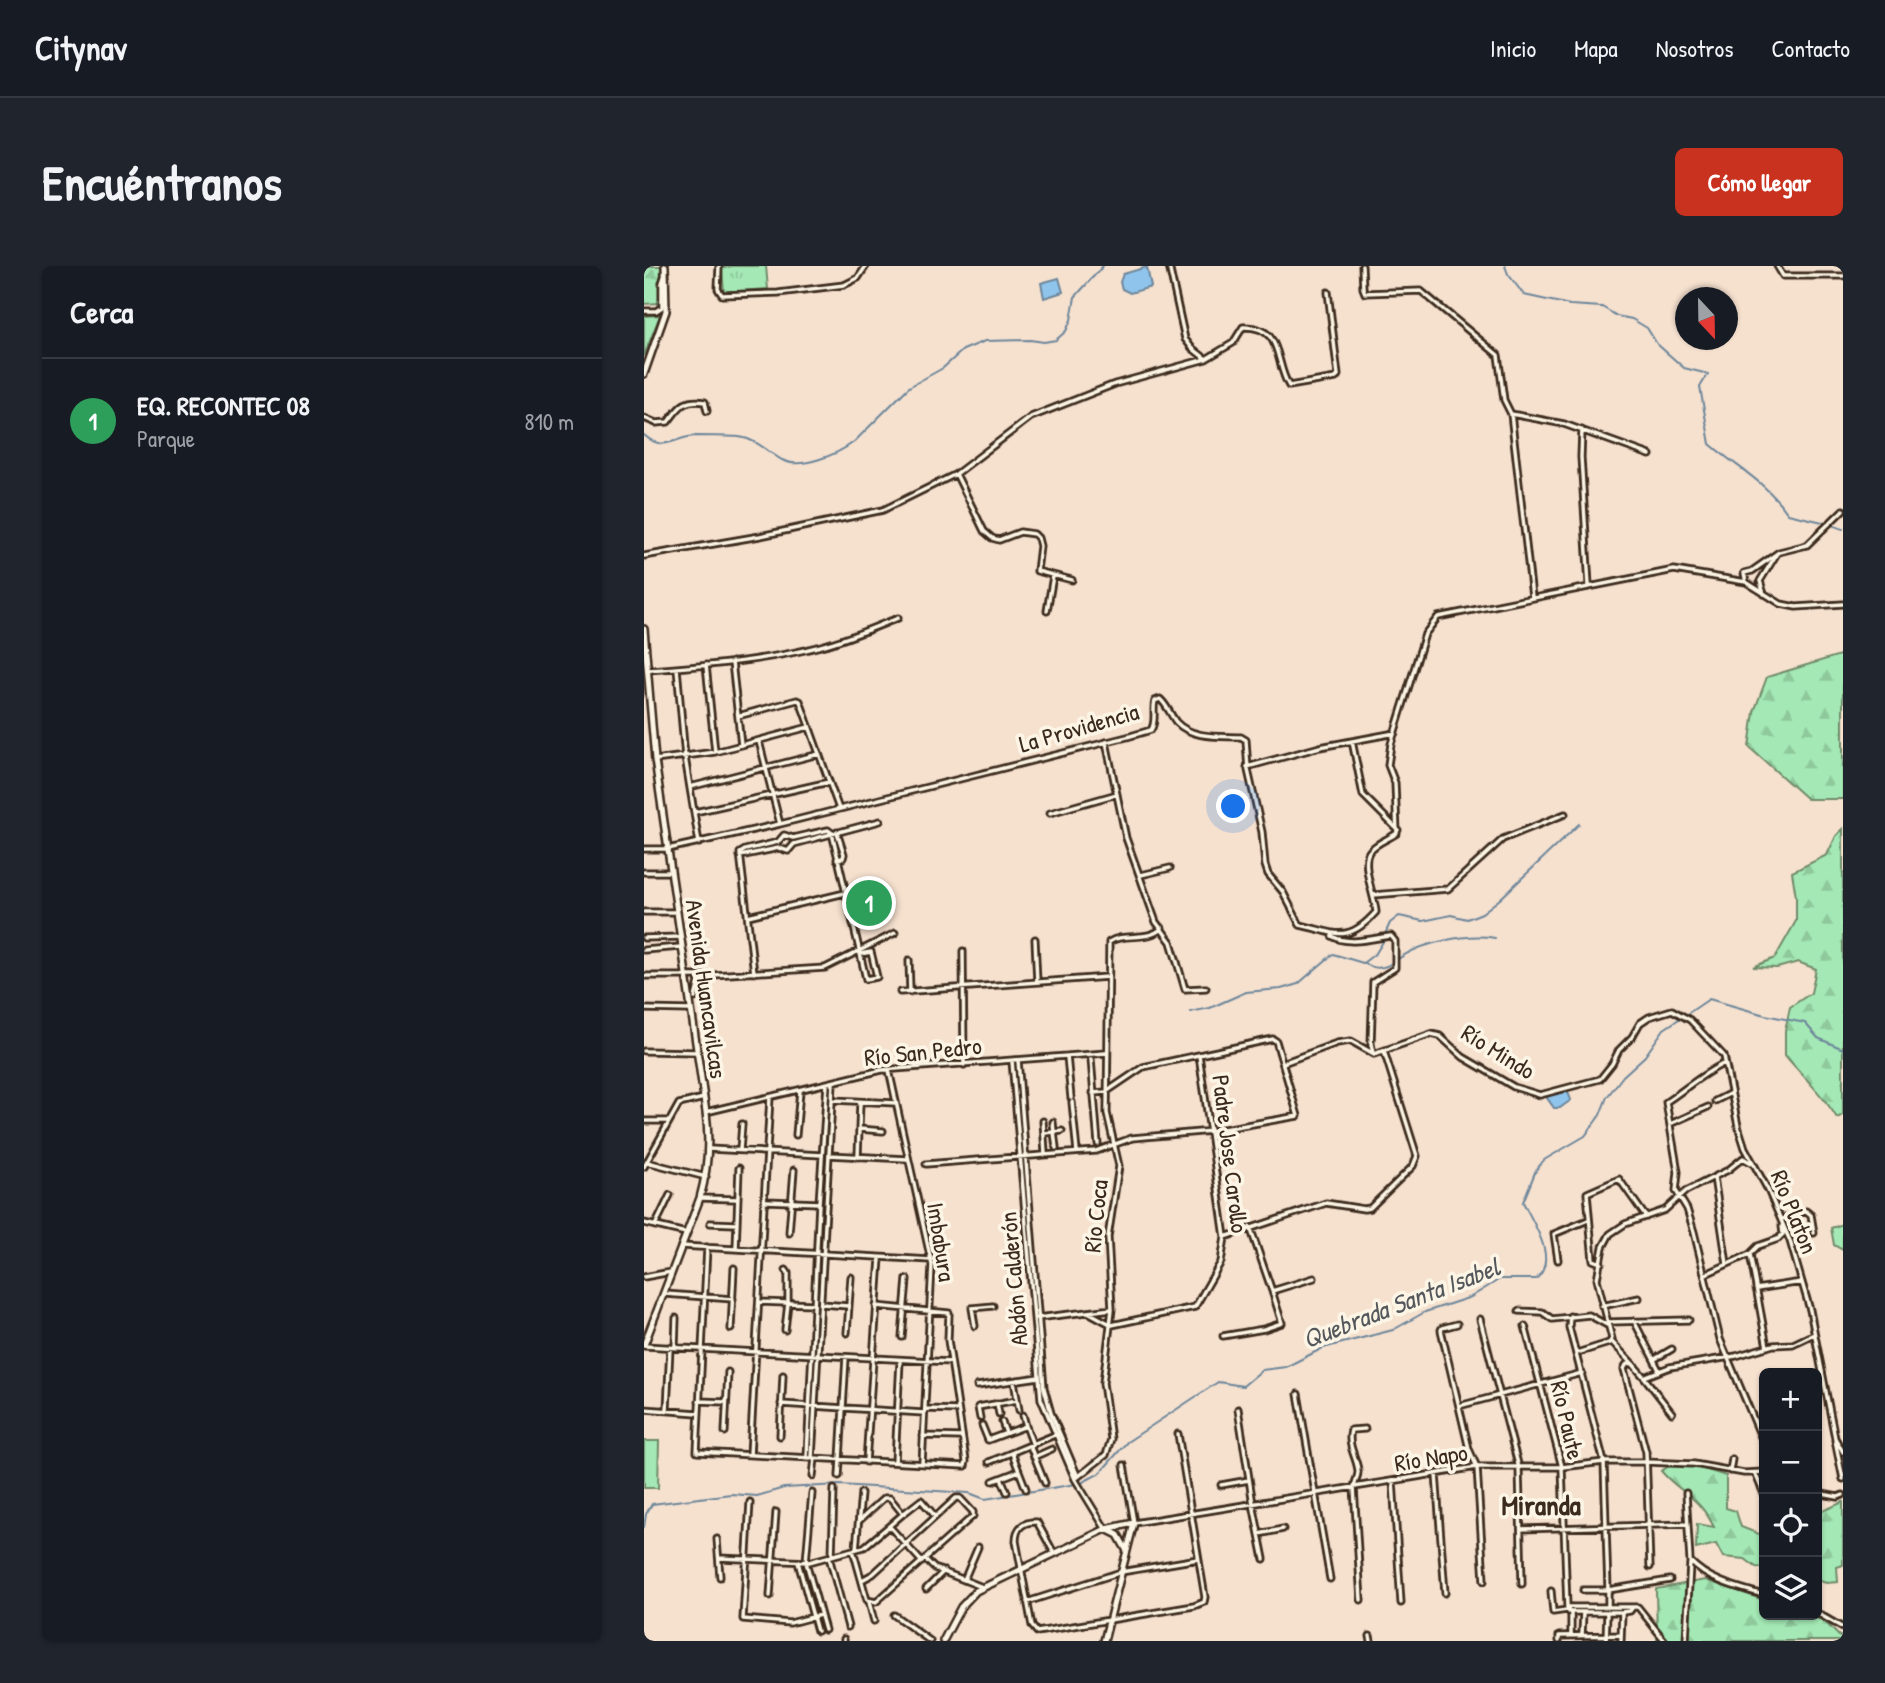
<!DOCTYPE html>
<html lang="es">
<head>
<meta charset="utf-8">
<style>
	:root { --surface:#171b24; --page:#20242c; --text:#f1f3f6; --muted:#9ea1a6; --line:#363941; --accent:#c8321e }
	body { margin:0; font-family:"Patrick Hand",sans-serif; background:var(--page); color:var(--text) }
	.controls { position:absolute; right:21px; bottom:21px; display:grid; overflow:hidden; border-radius:10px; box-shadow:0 2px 5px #0004 }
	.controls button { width:63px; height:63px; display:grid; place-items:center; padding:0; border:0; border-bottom:2px solid var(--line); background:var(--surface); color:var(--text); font:35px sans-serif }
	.compass { position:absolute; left:1031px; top:21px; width:63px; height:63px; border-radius:50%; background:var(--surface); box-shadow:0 2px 5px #0004; rotate:158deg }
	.you { position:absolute; left:590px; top:541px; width:24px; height:24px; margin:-18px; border:5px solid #fff; border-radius:50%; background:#1a73e8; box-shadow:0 0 0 10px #1a73e833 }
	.badge { display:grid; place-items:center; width:46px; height:46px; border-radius:50%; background:var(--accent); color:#fff; font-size:23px; font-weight:700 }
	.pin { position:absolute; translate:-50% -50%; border:4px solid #fff; box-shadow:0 2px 7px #0006 }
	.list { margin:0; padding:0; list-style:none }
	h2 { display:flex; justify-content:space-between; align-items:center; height:91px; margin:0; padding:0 28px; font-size:30px }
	h2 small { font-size:23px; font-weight:400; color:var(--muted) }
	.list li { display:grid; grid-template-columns:46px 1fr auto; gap:21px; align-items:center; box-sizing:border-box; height:126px; padding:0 28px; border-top:2px solid var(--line) }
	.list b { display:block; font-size:26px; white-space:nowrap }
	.list p { margin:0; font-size:23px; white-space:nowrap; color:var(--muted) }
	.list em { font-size:23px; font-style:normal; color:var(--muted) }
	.icon { flex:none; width:38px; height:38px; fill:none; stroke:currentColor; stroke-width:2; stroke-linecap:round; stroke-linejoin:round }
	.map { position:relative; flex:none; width:1199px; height:1375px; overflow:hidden; border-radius:10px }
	header { display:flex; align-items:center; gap:42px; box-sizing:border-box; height:98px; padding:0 35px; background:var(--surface); border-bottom:2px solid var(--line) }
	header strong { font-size:33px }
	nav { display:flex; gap:38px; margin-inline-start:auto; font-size:24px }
	.intro { display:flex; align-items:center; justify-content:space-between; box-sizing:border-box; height:168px; padding:0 42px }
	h1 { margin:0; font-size:49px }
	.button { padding:18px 32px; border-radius:10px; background:var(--accent); color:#fff; font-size:24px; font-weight:700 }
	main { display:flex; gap:42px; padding:0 42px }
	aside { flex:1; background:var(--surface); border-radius:10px; box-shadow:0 2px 5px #0004 }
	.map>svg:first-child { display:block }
	.grass { fill:url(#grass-tufts); stroke:#708a6a; stroke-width:2 }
	.forest { fill:url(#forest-firs); stroke:#708a6a; stroke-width:2 }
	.pitch { fill:#a4e9b5; stroke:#708a6a; stroke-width:2 }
	.water { fill:#8fc4ec; stroke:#6d869a; stroke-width:2 }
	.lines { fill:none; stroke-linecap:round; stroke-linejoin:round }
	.stream { stroke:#6d869a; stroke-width:2 }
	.minor-casing { stroke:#3b2a1e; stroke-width:9 }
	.tertiary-casing { stroke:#3b2a1e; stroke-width:10 }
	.minor { stroke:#fcf5e5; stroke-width:3.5 }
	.tertiary { stroke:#fcf5e5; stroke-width:5 }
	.labels { text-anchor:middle; stroke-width:7; stroke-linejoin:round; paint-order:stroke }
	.street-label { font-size:24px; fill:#3b2a1e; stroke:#fcf5e5 }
	.water-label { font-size:26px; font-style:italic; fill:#54585c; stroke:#fcf5e5 }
	.quarter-label { font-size:28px; font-weight:bold; fill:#3b2a1e; stroke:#fcf5e5 }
</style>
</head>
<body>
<header>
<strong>Citynav</strong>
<nav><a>Inicio</a><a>Mapa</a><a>Nosotros</a><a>Contacto</a></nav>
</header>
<div class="intro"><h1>Encuéntranos</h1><a class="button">Cómo llegar</a></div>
<main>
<aside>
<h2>Cerca<small></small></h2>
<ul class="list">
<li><span class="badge" style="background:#2e9e5b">1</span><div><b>EQ. RECONTEC 08</b><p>Parque</p></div><em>810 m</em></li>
</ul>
</aside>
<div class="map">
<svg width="1199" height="1375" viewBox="0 0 1199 1375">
	<defs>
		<pattern id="grass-tufts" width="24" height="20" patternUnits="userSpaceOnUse" patternTransform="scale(1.75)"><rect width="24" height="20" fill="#a4e9b5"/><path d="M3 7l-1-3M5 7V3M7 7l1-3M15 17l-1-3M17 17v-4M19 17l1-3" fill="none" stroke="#8ec89b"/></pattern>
		<pattern id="forest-firs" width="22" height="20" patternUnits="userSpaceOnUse" patternTransform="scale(1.75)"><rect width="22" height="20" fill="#a4e9b5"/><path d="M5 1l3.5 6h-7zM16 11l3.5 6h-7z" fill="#8ec89b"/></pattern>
	</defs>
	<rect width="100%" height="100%" fill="#f6e1cf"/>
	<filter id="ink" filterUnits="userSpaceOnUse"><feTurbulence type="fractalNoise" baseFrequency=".0143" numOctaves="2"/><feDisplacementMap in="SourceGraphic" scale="14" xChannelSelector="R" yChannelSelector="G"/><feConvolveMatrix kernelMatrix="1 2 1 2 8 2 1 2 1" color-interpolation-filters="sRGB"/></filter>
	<g filter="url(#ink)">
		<path class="grass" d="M88 0H122L124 23 80 26 78 2Z
			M16 49 0 90V50Z"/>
		<path class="forest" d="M0 0H17L15 37 0 38Z
			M1199 388V533H1163L1105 481 1110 446 1123 411Z
			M1199 563V849L1193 852C1179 828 1158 810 1141 789V765L1146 741 1167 727 1172 703 1154 696 1133 702 1109 701 1131 692 1152 655V631L1148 606 1183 589 1192 570Z
			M1199 958V984L1190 979 1187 962Z
			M1034 1195 1082 1210V1242L1092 1245 1097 1261 1120 1270V1302L1112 1301 1101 1293 1079 1291 1072 1278 1052 1283 1053 1258 1070 1261C1054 1229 1038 1229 1017 1205Z
			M1199 1236V1299L1193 1301 1194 1316 1182 1317 1173 1314V1251L1176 1246Z
			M1061 1314 1120 1334V1349H1163L1179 1354 1196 1371 1199 1370V1375H1013L1012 1323Z"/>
		<path class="pitch" d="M0 1175H15L14 1222H0Z"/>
		<path class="water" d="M503 1 507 21 486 27 478 23 476 16 479 8Z
			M415 12 419 26 400 32 397 17Z
			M924 826 927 834 916 842H910L903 832 904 829Z"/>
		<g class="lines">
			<path class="stream" d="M861 0 864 8 880 29 926 39 958 41 973 50 988 53 1003 62 1013 78 1040 102 1064 108 1056 121 1066 178C1095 203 1121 215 1144 248L1183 257
				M0 169C20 187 30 171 51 170 65 170 81 170 95 171 112 173 124 186 138 194 157 204 194 188 210 176L265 121 299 102 319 84 341 75 386 74 400 76 412 74 422 65 427 54 431 31 459 0
				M1188 259 1199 263
				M741 668 746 657 755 650 779 655 807 649 823 653 838 647 856 633 935 558
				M753 694C775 677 823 667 851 672
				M720 697C729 703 739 703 748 697
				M546 746 566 742 602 726 637 723 654 718 689 688 719 697 732 687 740 674
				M1043 748 1065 733 1121 749 1161 757 1174 772 1199 783
				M439 1216 456 1207 483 1176 574 1116 599 1120 618 1104 642 1101 679 1082 749 1064 781 1046 827 1031 856 1013H892C915 994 889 957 879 936L892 904 900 894 941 870 956 849 963 831 979 810 1001 790 1020 763 1038 751
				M0 1261 2 1248 8 1238 87 1228 113 1230 140 1222 196 1219 325 1227 341 1233 432 1218"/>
			<g class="minor-casing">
				<path id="minor" d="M75 0 74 23 78 29 134 27 200 19 214 12 222 0
					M525 0 541 73 548 82 562 93
					M718 0 719 22 721 27 777 25 854 89 860 134 867 148 888 331
					M1133 0 1139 10H1199
					M0 45H12L18 41V17L20 11
					M867 148 920 158 1006 189
					M0 152 12 157 24 156C35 142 39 132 61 136L63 145
					M938 164 937 191 945 319
					M312 208 340 265 348 272 355 274 376 266 390 268 394 272 396 280 393 305 428 314
					M0 290 116 270 239 244 312 208 387 151 471 118 562 93 589 77 599 61C640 60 630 96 645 120L692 112 694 109 684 26
					M1102 316 1100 307 1108 305 1135 286 1163 279 1199 244
					M1120 328 1116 315 1132 289
					M403 345 409 310
					M88 396 97 479
					M62 399 71 486
					M33 402 41 491 55 577
					M4 404C62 400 121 395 177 380 204 373 229 362 254 352
					M94 450 153 434 156 435 195 543
					M115 475 136 558
					M708 475 719 529 754 564
					M462 476 482 572 512 656 527 676 541 723 562 722
					M11 494 71 486 165 461
					M603 501 676 481 751 467
					M46 521 175 488
					M51 546 185 516
					M406 547 473 528
					M193 566 200 588 199 592 193 593
					M188 567 222 713 233 711 227 686 216 688
					M0 583H24L136 558 483 471 507 464C513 455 508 444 511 435L516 433C523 439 526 448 532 456 548 473 575 470 597 471L602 474 604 504 618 566 621 599 624 608 639 626 656 659C690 666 703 679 732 646 731 631 717 599 725 586 731 577 745 573 753 567L751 517 744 499 747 478 781 368 794 351 1030 304 1102 316 1137 338 1152 341 1199 338
					M96 590 135 582 144 585 150 578 236 555
					M0 606H27
					M497 609 526 602
					M729 629 804 623 859 573 921 548
					M0 646H32
					M104 650 201 627
					M688 670C704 680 729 672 747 670L751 675V702L729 716 727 778 729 787
					M0 672 36 671
					M391 673 393 716
					M0 684 37 681
					M319 685 320 799
					M265 694 266 726
					M110 707 96 587 101 584 134 576 140 569 149 572 184 564 188 567
					M0 710H54L181 702 251 667
					M256 726 464 711
					M51 732 55 716 53 710
					M0 743 46 744
					M0 785 53 786
					M423 790 427 832
					M447 793 454 878
					M374 794 400 1122 407 1147 434 1211
					M368 795 397 1133 431 1213 461 1262
					M639 797 693 777 707 775 730 788 787 768 796 770 819 791 870 821 896 829 956 813 968 798 975 784 988 771 996 757 1005 751 1028 744 1046 754 1080 790 1094 860 1101 882 1124 924 1146 975 1166 1044 1191 1172 1199 1186
					M1081 797C1059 807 1042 823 1022 836L1034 906 1032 925 1043 943 1050 966 1076 1073 1120 1178
					M245 804 288 999 278 1198
					M189 834 252 837
					M1071 835 1087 827
					M428 836 433 886
					M62 846 238 804 462 787
					M0 855H25
					M399 855 401 888
					M409 856 410 866 418 865
					M1026 858 1064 841
					M215 863 239 865
					M401 867 410 866 412 882
					M152 869 156 825
					M65 883 178 889
					M96 884 98 858
					M185 889 263 893
					M214 891 216 836
					M3 896 62 911
					M282 898 452 885 488 872 568 865 654 850 632 775 629 773 499 801 462 826 449 827
					M0 901 35 838 60 832
					M1070 911 1083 998
					M56 932 93 933
					M122 935 175 937
					M1138 953 1162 945 1167 949 1170 967
					M0 957 42 967
					M66 957 92 958
					M11 960 26 929
					M606 961 628 1025 670 1012
					M145 967 150 904
					M581 971 682 937 720 943 726 942 769 900 773 890 740 785
					M37 980 287 994
					M63 981 53 1186 321 1200 322 1195 304 1074 305 1047 232 1040
					M92 983 95 902
					M1106 988 1123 1081
					M914 994 910 968 944 954
					M957 997 949 994 943 927 975 913 1002 951
					M1062 1008 1106 988 1114 980 1134 973 1139 968 1138 960
					M0 1011 27 1006
					M1112 1023 1158 1016
					M21 1028 89 1033
					M116 1036 170 1038
					M178 1038 204 1040
					M958 1040 995 1032
					M875 1045 898 1046 908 1053 945 1049 963 1059
					M444 1046 468 1059 551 1041 577 996 581 971 555 789
					M926 1050 925 1061 960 1196 964 1324H939
					M393 1052 468 1043
					M836 1053 875 1202 878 1318
					M990 1055 1015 1104
					M964 1056 1045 1054
					M813 1058 798 1062 797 1064 825 1183 833 1201 840 1315
					M331 1060 328 1042 349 1040
					M881 1060 918 1201 923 1341
					M87 1063 90 1002
					M141 1064 144 1037V1007L142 1004
					M203 1067 207 1011
					M579 1070 620 1063 638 1057 628 1025
					M258 1071 263 1013
					M967 1075 987 1096
					M0 1080 307 1096
					M31 1081 32 1052
					M933 1087 965 1077 968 1073 953 1013 959 981 966 968 981 958 1021 944 1042 925 1084 904 1099 892 1109 898
					M1011 1093 1028 1083
					M1000 1111 1028 1147
					M370 1115 375 1144
					M333 1120 395 1111
					M654 1128 686 1313
					M55 1135 81 1136
					M353 1137 355 1148
					M137 1138 280 1147
					M815 1140 938 1107
					M0 1143 54 1147
					M281 1143 314 1144
					M594 1143 609 1238 620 1293
					M23 1144 26 1081
					M379 1149 382 1160
					M336 1152 334 1141 373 1134
					M358 1156 362 1167
					M338 1159 344 1174 382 1160 389 1179
					M81 1166 84 1106
					M136 1170 139 1109
					M279 1170 318 1171
					M1191 1174 1199 1213
					M386 1180 401 1217
					M106 1189 126 831
					M163 1191 175 937 183 818
					M390 1191 408 1183
					M168 1192 189 817
					M222 1196 236 992
					M251 1196 256 1095
					M345 1196 413 1168
					M480 1199 490 1257 833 1201H918L960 1196H1003L1050 1198 1100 1207 1120 1206
					M375 1205 382 1223
					M1086 1205 1088 1193
					M1111 1207 1120 1228
					M792 1208 801 1327
					M169 1210 171 1192
					M195 1210 202 1091
					M357 1212 363 1226
					M431 1213 462 1189 467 1173 459 1117 468 1043 464 971 475 900 463 847 465 676C480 666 504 676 518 662
					M349 1215 375 1205 368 1187
					M749 1215 757 1337
					M577 1219 605 1214
					M168 1227 162 1296 181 1364
					M1042 1227 1046 1295C1064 1315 1095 1322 1120 1329
					M1173 1227 1194 1231 1199 1229
					M106 1236 99 1353 146 1357 176 1349
					M259 1248 277 1234 291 1250
					M215 1255 240 1232H246L259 1248 245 1260 278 1296
					M877 1263 1043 1258
					M615 1268 639 1263
					M73 1273 76 1311
					M212 1283 217 1227
					M209 1284 223 1334 232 1336 329 1250V1246L316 1232H312L229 1308 218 1314
					M410 1287 393 1256C379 1255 372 1262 372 1275L388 1360 393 1366 550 1340 560 1336 561 1331 534 1168
					M188 1290 190 1223
					M185 1291 204 1361
					M75 1292 165 1296 220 1281 245 1260
					M281 1293 290 1302 338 1321
					M154 1296 173 1365
					M1006 1301 1002 1186 980 1103 982 1099 988 1097 1000 1111 1026 1101 1092 1090 1129 1079 1149 1078 1170 1068
					M320 1314 334 1281
					M282 1323 300 1305
					M907 1325 909 1346 923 1344
					M126 1330 132 1246
					M717 1334 710 1221C711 1215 715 1209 714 1204 712 1190 703 1179 707 1164L721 1163
					M225 1336 230 1355
					M383 1336 477 1306 554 1293
					M964 1340V1324L1026 1314
					M923 1341H994L1021 1375
					M923 1341 925 1346H978L977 1375
					M927 1346V1370
					M978 1346 986 1345 989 1341
					M1173 1347 1199 1362
					M250 1349 286 1375
					M938 1369 939 1346
					M726 1370 727 1375
					M200 1373V1375
					M915 1375V1370L977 1369
					M962 1375 963 1346
					M1042 1375 1046 1297"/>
			</g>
			<g class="tertiary-casing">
				<path id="tertiary" d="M0 108 22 45 21 0
					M0 363 11 494 62 846C66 876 64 903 56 932L0 1079
					M462 1263 474 1269 483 1285
					M299 1375 317 1341 332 1325 462 1263 490 1257 460 1375"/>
			</g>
			<use href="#minor" class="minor"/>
			<use href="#tertiary" class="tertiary"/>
		</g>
	</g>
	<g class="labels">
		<g class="street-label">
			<text transform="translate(435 462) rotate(-16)" y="8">La Providencia</text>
			<text transform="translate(62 723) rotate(82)" y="8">Avenida Huancavilcas</text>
			<text transform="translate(279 786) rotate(-6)" y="8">Río San Pedro</text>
			<text transform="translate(854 786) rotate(32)" y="8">Río Mindo</text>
			<text transform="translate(586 888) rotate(83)" y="8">Padre Jose Carollo</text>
			<text transform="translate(1150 946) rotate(68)" y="8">Río Platon</text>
			<text transform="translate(452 950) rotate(-84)" y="8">Río Coca</text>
			<text transform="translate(297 976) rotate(81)" y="8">Imbabura</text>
			<text transform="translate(370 1013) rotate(-95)" y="8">Abdón Calderón</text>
			<text transform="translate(923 1154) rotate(77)" y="8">Río Paute</text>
			<text transform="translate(787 1192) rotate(-9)" y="8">Río Napo</text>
		</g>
		<g class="water-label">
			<text transform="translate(757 1037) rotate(-21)" y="9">Quebrada Santa Isabel</text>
		</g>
		<g class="quarter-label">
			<text x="897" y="1249">Miranda</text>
		</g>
	</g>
</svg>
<div class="controls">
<button>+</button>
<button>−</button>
<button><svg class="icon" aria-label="locate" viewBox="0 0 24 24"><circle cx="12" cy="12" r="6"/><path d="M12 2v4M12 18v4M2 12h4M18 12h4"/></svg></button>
<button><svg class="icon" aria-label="layers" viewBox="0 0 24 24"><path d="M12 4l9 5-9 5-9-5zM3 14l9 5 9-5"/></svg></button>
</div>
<svg class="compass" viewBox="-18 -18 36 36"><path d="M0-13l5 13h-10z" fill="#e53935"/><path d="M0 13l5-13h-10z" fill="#9ea1a6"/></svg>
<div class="you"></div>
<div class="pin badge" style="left:225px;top:637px;background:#2e9e5b">1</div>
</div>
</main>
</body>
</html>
